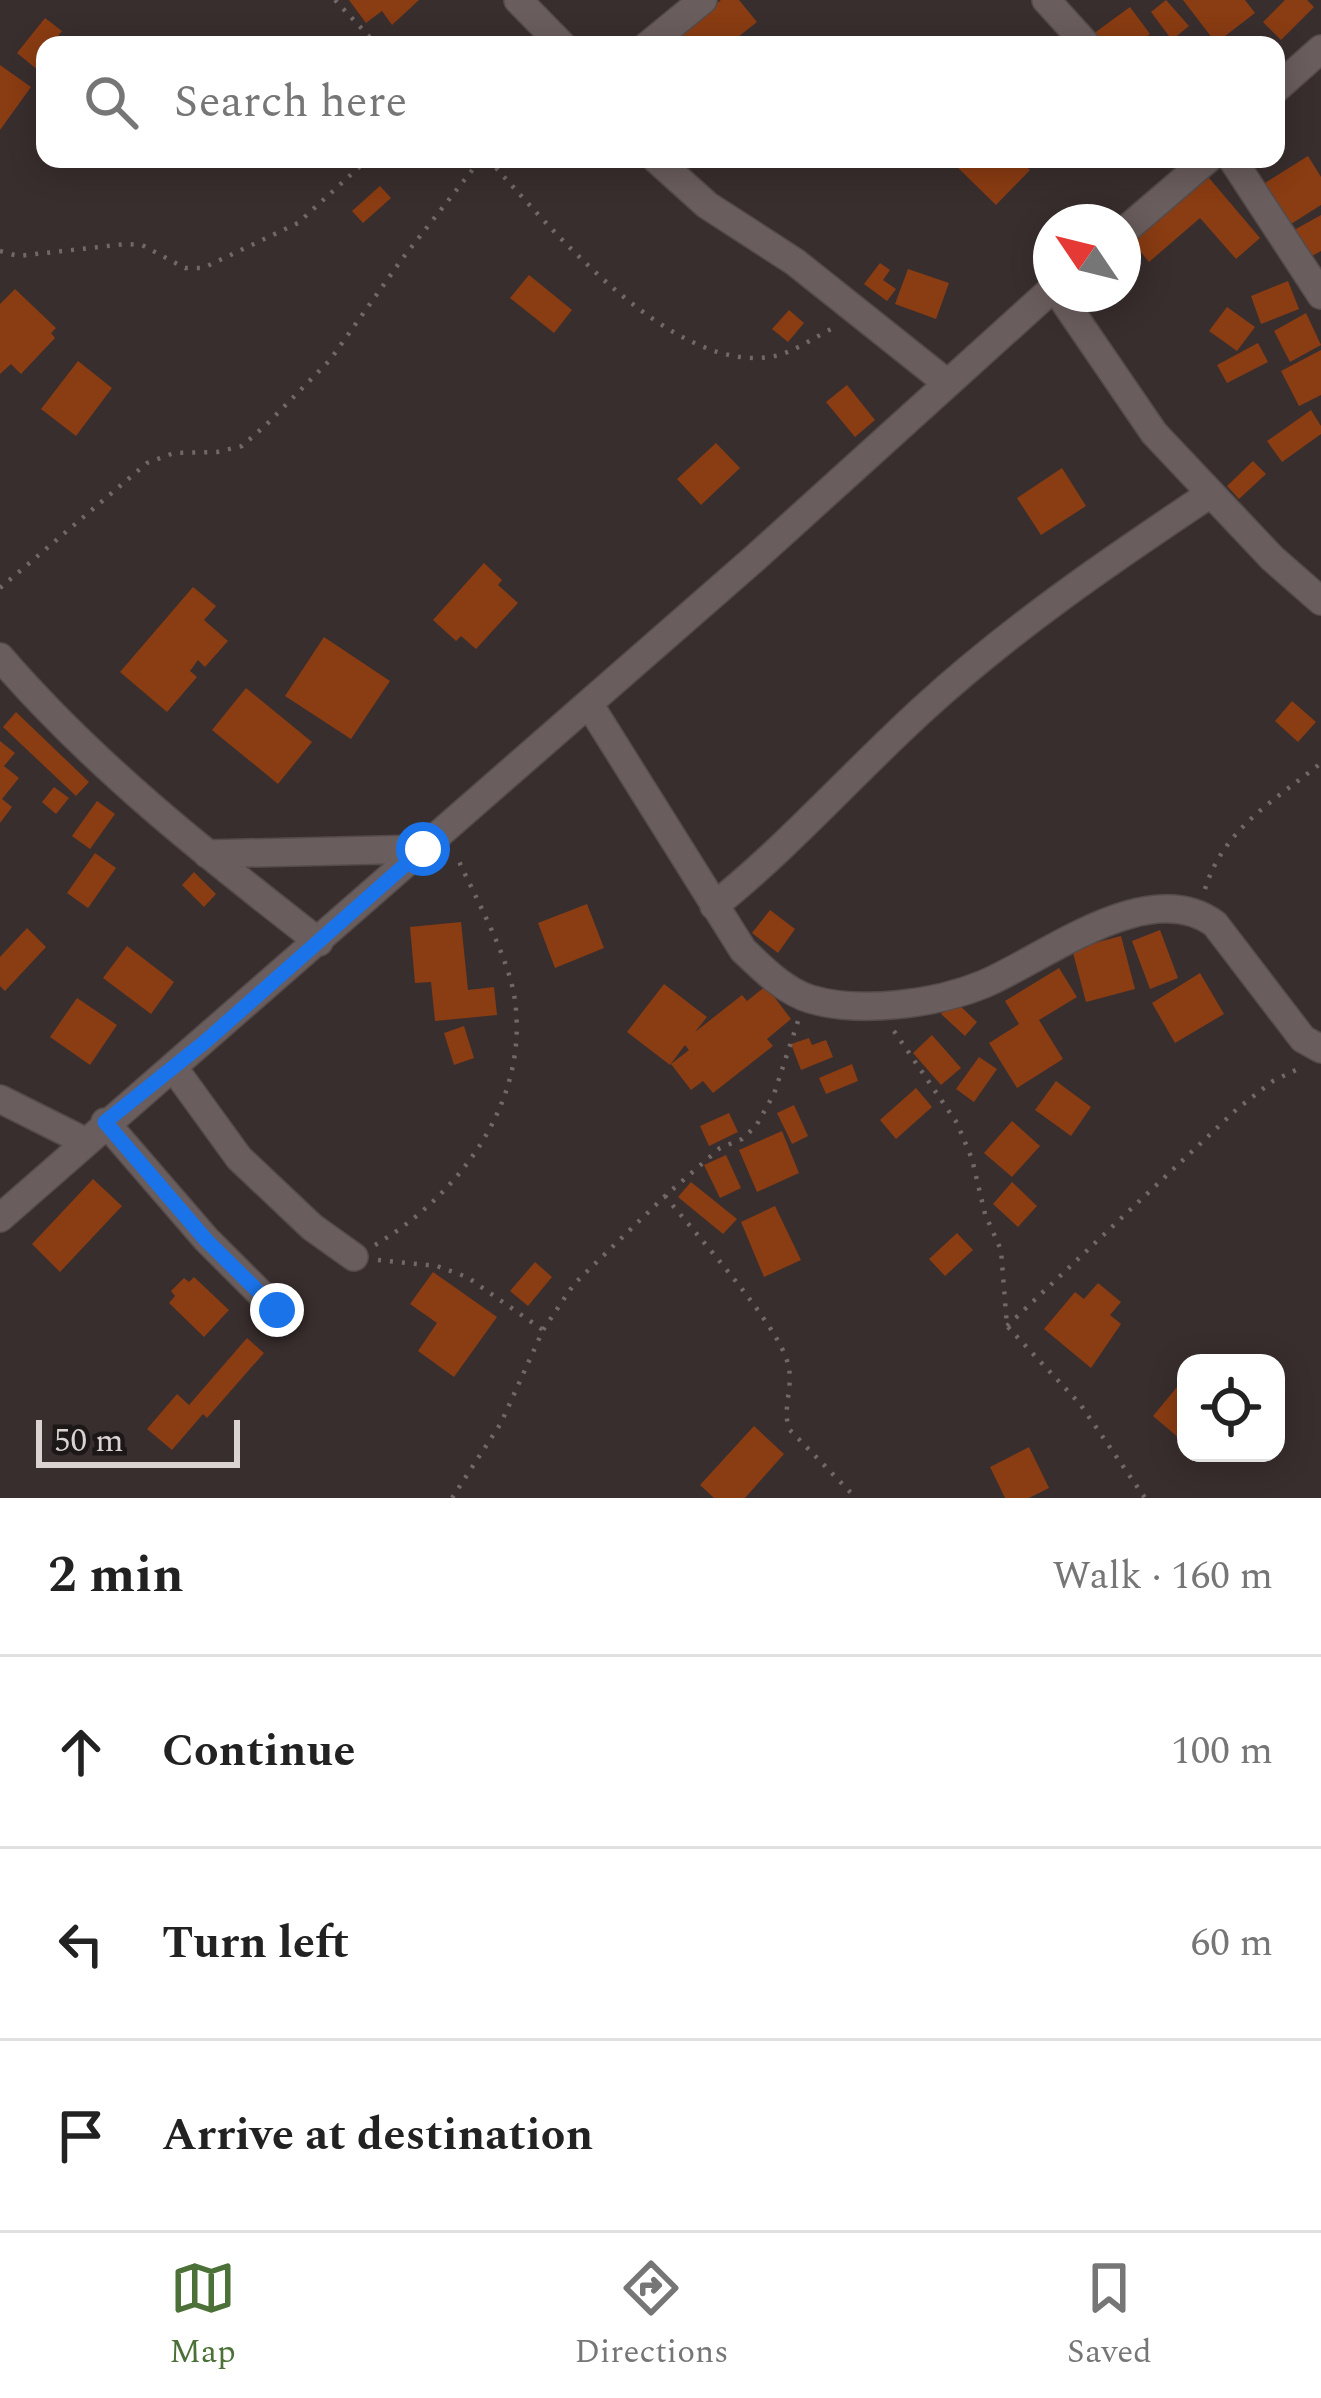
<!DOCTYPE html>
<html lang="en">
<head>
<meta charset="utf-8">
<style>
	:root { --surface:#fff; --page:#f6f6f6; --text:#222; --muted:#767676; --line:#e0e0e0; --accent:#4b7138 }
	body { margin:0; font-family:Spectral,serif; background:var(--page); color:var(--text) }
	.controls { position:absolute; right:36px; bottom:36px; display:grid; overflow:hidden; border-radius:24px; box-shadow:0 6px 30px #0003 }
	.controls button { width:108px; height:108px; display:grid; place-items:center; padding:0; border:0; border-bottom:3px solid var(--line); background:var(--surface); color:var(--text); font:60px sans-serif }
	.compass { position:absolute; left:1033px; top:204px; width:108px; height:108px; border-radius:50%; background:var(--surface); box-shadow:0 6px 30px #0003; rotate:305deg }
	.scale { position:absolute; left:36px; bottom:30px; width:204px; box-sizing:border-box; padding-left:12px; border:6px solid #dad3d2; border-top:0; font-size:33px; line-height:42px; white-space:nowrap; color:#dad3d2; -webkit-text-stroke:9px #1d1818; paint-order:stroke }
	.stop { position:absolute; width:36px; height:36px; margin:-27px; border:9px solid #1a73e8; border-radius:50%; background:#fff }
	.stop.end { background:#1a73e8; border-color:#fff; box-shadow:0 3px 12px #0008 }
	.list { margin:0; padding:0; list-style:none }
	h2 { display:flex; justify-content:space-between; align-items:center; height:156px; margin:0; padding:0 48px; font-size:51px }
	h2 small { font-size:39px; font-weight:400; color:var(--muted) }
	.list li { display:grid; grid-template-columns:78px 1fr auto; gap:36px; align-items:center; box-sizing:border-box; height:192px; padding:0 48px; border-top:3px solid var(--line) }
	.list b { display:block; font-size:45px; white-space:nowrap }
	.list em { font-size:39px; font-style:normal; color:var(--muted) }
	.icon { flex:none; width:66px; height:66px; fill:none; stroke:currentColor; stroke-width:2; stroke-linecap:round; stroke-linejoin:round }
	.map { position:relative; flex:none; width:1321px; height:1498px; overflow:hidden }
	.search { position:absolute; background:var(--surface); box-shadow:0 6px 30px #0003; left:36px; right:36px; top:36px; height:132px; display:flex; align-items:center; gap:30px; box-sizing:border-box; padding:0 42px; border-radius:24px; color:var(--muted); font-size:45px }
	.sheet { height:732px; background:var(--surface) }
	nav { display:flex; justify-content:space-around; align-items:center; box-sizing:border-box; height:168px; border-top:3px solid var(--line); background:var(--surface); font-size:33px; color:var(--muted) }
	nav a { display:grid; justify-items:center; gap:6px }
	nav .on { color:var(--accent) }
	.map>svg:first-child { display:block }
	.building { fill:#8a3c12 }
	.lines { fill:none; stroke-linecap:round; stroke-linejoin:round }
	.minor-casing { stroke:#544b4b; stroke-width:30 }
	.path { stroke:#726868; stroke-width:4.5; stroke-dasharray:3 9; stroke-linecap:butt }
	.minor { stroke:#6a5d5d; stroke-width:27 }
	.route { stroke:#1a73e8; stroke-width:15 }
</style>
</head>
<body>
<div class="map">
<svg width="1321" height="1498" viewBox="0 0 1321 1498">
	<rect width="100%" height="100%" fill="#392e2e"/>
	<path class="building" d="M349 0H419L392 25 382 11 366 23Z
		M721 0H739L757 22 728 45H689L679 33Z
		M1166 0 1189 26 1172 40 1151 12Z
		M1183 0H1245L1255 13 1216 43Z
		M1285 0H1307L1314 7 1281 40 1263 22Z
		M1130 7 1150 34 1134 45H1101L1093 34Z
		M45 18 62 31 51 45H45V76L17 53Z
		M0 65 31 87 0 130Z
		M1308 156 1321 177V205L1283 229 1257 188Z
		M949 159H1018L1030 170 996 205Z
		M1204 172 1260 238 1236 259 1200 218 1149 262 1129 238Z
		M380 186 391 198 363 223 352 211Z
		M1321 215V251L1301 262 1287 234Z
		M880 263 890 270 883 280 896 289 887 301 864 284Z
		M908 269 949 283 936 319 895 304Z
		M529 275 572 310 554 333 510 298Z
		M1288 281 1299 309 1261 324 1251 296Z
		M15 289 56 328 51 333 55 338 21 374 11 364 0 374V304Z
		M1227 307 1255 327 1237 351 1209 331Z
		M789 310 804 323 788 342 772 329Z
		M1306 313 1321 345 1290 362 1274 331Z
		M1258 343 1268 362 1227 383 1217 365Z
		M1321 350V395L1299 406 1281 371Z
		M78 361 112 388 76 436 41 409Z
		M847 385 875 420 855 437 826 402Z
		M1311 410 1321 426V434L1282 462 1267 441Z
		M716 443 740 468 701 505 677 479Z
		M1253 461 1266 474 1239 499 1227 486Z
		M1062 468 1086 506 1041 535 1017 498Z
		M484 563 502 580 498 585 518 603 476 649 461 636 456 641 433 620Z
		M193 587 216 606 204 620 228 641 205 667 198 660 190 671 197 677 167 712 120 672Z
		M324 637 390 681 351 739 285 696Z
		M246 688 312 742 278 784 212 730Z
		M1292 701 1316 722 1298 742 1275 721Z
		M16 712 89 782 76 796 3 727Z
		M0 741 15 753 4 766 19 778 2 799 12 807 0 823Z
		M54 787 69 798 56 814 42 802Z
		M97 801 115 814 90 849 72 836Z
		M95 853 116 868 88 908 67 893Z
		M194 872 216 894 204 907 182 885Z
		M587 904 604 948 555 968 538 923Z
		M770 910 795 929 778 953 752 933Z
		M461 922 468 990 494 987 497 1015 435 1021 431 982 415 983 410 927Z
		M27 928 46 947 5 991 0 986V957Z
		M1160 930 1178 978 1150 989 1132 941Z
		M1121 936 1135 989 1086 1002 1072 949Z
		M127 946 174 982 151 1014 103 978Z
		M1059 968 1077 997 1039 1020 1063 1059 1017 1088 989 1043 1019 1024 1005 1001Z
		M1200 973 1224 1014 1175 1043 1152 1003Z
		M664 984 707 1017 695 1032 742 995 747 1001 766 986 791 1019 767 1039 773 1046 713 1093 703 1081 691 1090 671 1064 689 1050 685 1045 670 1065 627 1032Z
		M77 998 117 1025 90 1065 50 1037Z
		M954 1000 977 1022 965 1036 941 1014Z
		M464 1026 474 1058 454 1065 444 1033Z
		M932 1035 961 1068 941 1085 913 1053Z
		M809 1038 812 1045 826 1040 833 1057 801 1070 791 1044Z
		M979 1057 997 1069 974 1102 956 1089Z
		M852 1064 858 1081 826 1094 819 1078Z
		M1056 1081 1091 1107 1071 1136 1035 1110Z
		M916 1088 932 1107 896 1139 880 1120Z
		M794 1105 808 1136 792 1144 777 1113Z
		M729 1113 738 1132 709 1146 700 1126Z
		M1012 1121 1040 1146 1012 1177 984 1153Z
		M782 1131 799 1173 757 1192 739 1150Z
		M726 1155 741 1188 720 1198 704 1165Z
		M93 1179 122 1206 60 1272 32 1244Z
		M691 1182 737 1219 723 1234 678 1197Z
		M1012 1182 1037 1206 1018 1227 993 1204Z
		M775 1206 801 1260 764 1277 741 1222Z
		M957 1233 973 1250 945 1276 929 1259Z
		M535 1262 552 1277 528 1306 510 1291Z
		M433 1272 497 1317 454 1377 418 1351 437 1323 410 1304Z
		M194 1277 229 1310 204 1337 169 1303 175 1296 171 1291 184 1278 189 1282Z
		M1098 1283 1121 1302 1110 1315 1121 1324 1091 1368 1044 1329 1075 1292 1084 1299Z
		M247 1338 264 1353 207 1418 203 1414 172 1450 147 1429 177 1394 189 1405Z
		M1182 1381 1186 1385V1444L1153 1416Z
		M754 1426 784 1454 745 1498H714L700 1485Z
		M1029 1447 1049 1488 1029 1498H1005L990 1467Z"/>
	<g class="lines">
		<g class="minor-casing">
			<path id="minor" d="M518 0 562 45
				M1046 0 1087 45
				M648 45 703 0
				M1276 89 1321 49
				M656 159 707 205 795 262 947 383
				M1232 159 1321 295
				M1123 232 1208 159
				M1059 294 1154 433 1272 558 1321 601
				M0 657C93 765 207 855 319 942
				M589 704 743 950C762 968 784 991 810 999 860 1014 936 1004 984 984 1047 957 1149 875 1215 924L1303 1039 1321 1049
				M207 854 423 849
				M714 906C789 846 851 775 922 710 1010 629 1111 560 1210 494
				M173 1067 239 1158 312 1227 354 1257
				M0 1099 84 1141
				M105 1122 206 1239 277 1310
				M0 1218 755 558 1051 290"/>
		</g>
		<path class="path" d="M335 0 377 45
			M488 159C550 227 673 377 775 356 794 352 815 337 833 328
			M0 251 18 256 126 244 142 245 185 268H203L298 223 368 159
			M0 588 147 463 174 453 217 452 242 446 267 424 330 360 402 259 481 159
			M1205 889C1224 828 1274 801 1321 763
			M894 1031 957 1123 972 1159 985 1214 1001 1250 1007 1326 1080 1404 1145 1498
			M665 1196C693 1231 779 1325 788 1364 794 1386 782 1407 789 1429L856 1498
			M375 1245C458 1196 529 1103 515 1001 510 959 474 895 456 855
			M378 1260 437 1266 467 1277 543 1330
			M1007 1326 1237 1109 1273 1081 1298 1069
			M452 1498 501 1423 543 1330 574 1284 665 1196 720 1148 742 1139 756 1126 774 1094 798 1021"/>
		<use href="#minor" class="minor"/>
	</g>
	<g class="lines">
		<path class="route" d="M277 1310 206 1240 105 1122 206 1041 423 849"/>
	</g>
</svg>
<div class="controls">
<button><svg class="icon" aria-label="locate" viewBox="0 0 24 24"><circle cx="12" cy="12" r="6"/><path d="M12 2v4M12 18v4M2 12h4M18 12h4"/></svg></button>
</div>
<svg class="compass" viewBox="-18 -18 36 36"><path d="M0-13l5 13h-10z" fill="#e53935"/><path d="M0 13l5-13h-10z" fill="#767676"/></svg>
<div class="scale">50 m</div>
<div class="stop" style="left:423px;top:849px"></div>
<div class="stop end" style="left:277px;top:1310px"></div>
<div class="search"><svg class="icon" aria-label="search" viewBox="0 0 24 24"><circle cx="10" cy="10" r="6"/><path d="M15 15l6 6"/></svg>Search here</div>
</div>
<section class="sheet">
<h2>2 min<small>Walk · 160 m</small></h2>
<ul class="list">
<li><svg class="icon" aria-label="ahead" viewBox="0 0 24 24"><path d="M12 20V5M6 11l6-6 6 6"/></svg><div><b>Continue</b></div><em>100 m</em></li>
<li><svg class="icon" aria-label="left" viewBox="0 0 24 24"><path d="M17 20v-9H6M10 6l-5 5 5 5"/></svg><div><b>Turn left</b></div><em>60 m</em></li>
<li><svg class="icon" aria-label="arrive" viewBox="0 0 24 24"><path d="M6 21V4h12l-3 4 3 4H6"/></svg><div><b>Arrive at destination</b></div></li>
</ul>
</section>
<nav>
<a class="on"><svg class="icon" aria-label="map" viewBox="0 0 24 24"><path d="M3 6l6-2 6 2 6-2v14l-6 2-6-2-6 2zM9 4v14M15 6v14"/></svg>Map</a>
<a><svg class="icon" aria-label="directions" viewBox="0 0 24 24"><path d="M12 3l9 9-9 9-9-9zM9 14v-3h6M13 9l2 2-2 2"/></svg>Directions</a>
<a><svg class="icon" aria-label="saved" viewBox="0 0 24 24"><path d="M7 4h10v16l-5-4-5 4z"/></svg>Saved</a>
</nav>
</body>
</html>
